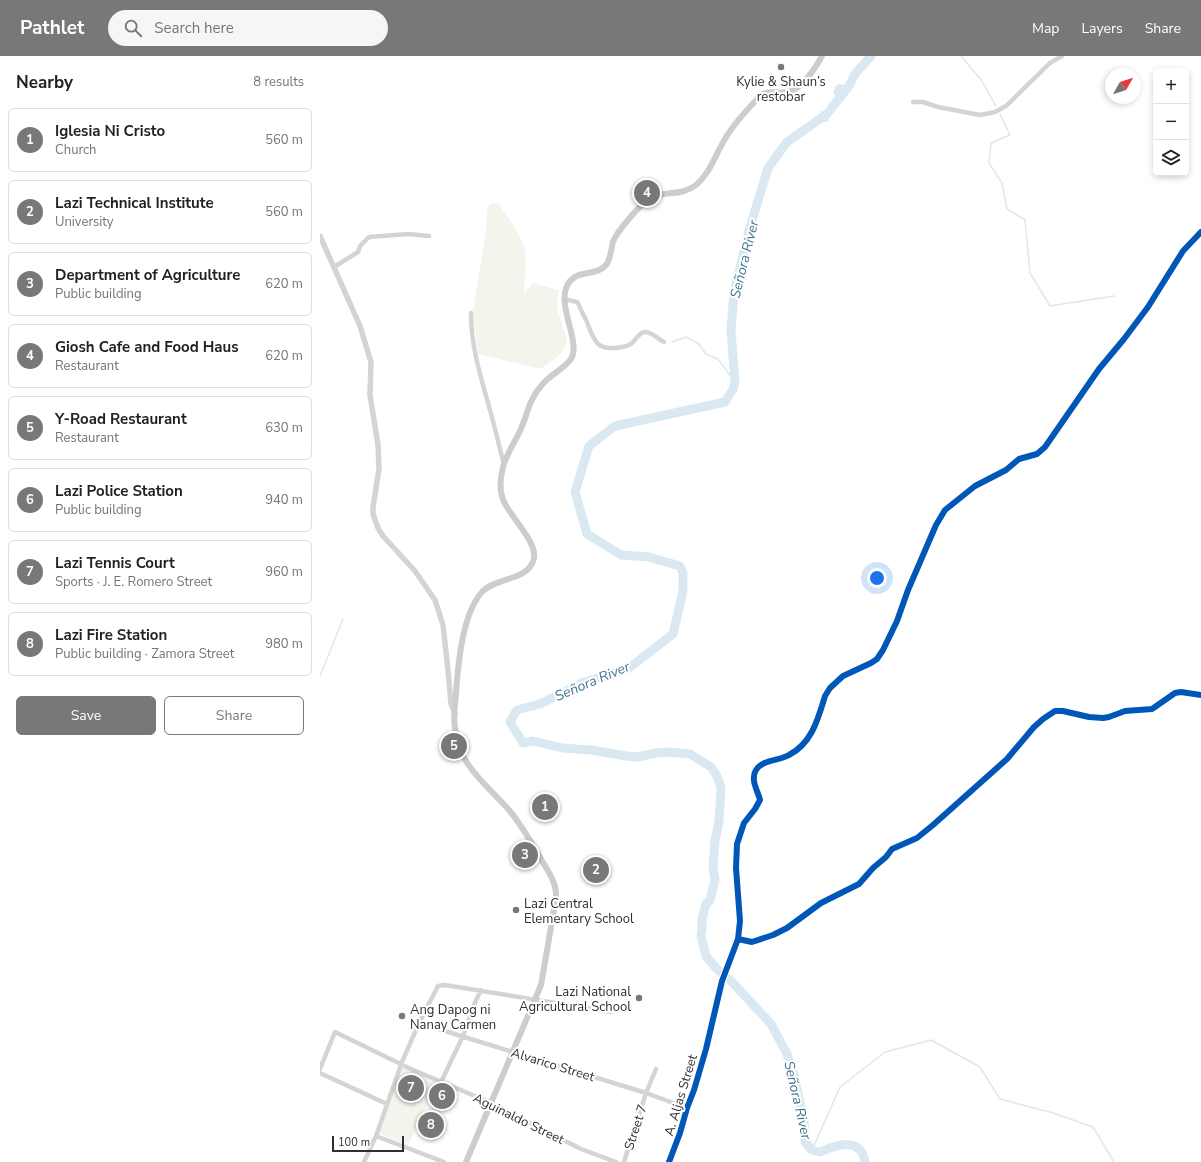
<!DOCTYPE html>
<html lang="en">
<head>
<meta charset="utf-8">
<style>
	:root { --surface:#fff; --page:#f6f6f6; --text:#202124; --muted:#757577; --line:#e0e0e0; --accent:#787878 }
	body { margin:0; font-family:"Nunito Sans",sans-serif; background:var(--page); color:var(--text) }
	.controls { position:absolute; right:12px; top:12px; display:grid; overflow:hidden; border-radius:6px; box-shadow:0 2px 6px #0003 }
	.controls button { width:36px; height:36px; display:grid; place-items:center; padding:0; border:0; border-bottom:1px solid var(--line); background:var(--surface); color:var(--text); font:20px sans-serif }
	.compass { position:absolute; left:785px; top:12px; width:36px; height:36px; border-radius:50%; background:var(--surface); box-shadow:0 2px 6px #0003; rotate:51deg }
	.scale { position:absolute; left:12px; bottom:10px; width:72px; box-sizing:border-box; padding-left:4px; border:2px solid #2f2f2f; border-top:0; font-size:11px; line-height:14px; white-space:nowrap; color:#2f2f2f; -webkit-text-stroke:3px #fff; paint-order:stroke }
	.you { position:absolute; left:557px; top:522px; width:14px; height:14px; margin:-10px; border:3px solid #fff; border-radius:50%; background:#1a73e8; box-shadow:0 0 0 6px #1a73e833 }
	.badge { display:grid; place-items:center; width:26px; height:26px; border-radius:50%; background:var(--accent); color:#fff; font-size:13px; font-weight:700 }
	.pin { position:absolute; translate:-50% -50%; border:2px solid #fff; box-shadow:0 1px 4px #0006 }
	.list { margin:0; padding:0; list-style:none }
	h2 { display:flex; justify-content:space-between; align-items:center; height:52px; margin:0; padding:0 16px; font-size:17px }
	h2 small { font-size:13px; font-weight:400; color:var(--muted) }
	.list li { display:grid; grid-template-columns:26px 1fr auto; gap:12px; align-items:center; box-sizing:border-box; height:64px; margin:0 8px 8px; padding:0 8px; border:1px solid var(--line); border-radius:6px }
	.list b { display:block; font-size:15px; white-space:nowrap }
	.list p { margin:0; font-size:13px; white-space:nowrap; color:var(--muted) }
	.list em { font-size:13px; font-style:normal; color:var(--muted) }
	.actions { display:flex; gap:8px; padding:12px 16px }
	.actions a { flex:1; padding:9px 0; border:1px solid var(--accent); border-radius:6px; text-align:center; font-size:14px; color:var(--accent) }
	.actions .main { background:var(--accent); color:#fff }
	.icon { flex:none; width:22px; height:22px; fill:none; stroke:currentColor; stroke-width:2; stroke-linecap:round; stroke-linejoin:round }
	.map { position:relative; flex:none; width:881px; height:1106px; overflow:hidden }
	header { display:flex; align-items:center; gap:24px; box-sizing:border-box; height:56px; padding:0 20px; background:var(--accent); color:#fff }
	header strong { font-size:19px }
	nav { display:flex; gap:22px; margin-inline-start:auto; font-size:14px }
	.search { width:280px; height:36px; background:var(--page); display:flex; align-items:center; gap:10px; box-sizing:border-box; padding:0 14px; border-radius:22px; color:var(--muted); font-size:15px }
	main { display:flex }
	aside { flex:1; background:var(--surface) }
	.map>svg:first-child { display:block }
	.green { fill:#f1f5ec }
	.water { fill:#dae9f1 }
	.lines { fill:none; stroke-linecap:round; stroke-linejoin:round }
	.stream { stroke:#dae9f1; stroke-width:1.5 }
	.river { stroke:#dae9f1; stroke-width:9 }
	.minor { stroke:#d4d4d4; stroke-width:4.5 }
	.tertiary { stroke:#d4d4d4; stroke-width:5.5 }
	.secondary { stroke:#cdcdcd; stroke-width:6 }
	.cycleway-casing { stroke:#fff; stroke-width:8 }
	.cycleway { stroke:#0057b8; stroke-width:6 }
	.poi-dot { fill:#787878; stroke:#fff; stroke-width:1.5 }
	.labels { text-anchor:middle; stroke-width:4; stroke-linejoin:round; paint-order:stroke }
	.poi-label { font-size:13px; fill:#2f2f2f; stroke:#fff; text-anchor:start }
	.street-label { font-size:13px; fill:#2f2f2f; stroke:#fff }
	.water-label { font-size:14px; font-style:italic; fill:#3f748f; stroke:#fff }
</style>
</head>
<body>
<header>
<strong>Pathlet</strong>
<div class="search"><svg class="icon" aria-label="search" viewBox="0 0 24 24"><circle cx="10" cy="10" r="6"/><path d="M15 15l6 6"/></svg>Search here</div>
<nav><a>Map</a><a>Layers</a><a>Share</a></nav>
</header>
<main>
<aside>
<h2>Nearby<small>8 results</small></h2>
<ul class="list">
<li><span class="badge">1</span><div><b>Iglesia Ni Cristo</b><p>Church</p></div><em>560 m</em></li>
<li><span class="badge">2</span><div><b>Lazi Technical Institute</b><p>University</p></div><em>560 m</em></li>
<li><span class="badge">3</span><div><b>Department of Agriculture</b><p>Public building</p></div><em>620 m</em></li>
<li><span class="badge">4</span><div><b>Giosh Cafe and Food Haus</b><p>Restaurant</p></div><em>620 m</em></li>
<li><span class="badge">5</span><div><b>Y-Road Restaurant</b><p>Restaurant</p></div><em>630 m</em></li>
<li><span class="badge">6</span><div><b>Lazi Police Station</b><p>Public building</p></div><em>940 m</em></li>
<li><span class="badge">7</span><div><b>Lazi Tennis Court</b><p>Sports · J. E. Romero Street</p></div><em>960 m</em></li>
<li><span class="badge">8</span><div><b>Lazi Fire Station</b><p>Public building · Zamora Street</p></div><em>980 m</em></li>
</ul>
<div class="actions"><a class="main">Save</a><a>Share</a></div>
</aside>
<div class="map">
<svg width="881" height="1106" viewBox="0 0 881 1106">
	<rect width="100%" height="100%" fill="#fff"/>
	<path class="green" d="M173 147 178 148C188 161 201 178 205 194 207 204 204 226 204 238L213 227 239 234 237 242 238 255 247 284 241 298 220 313 158 298 153 256 166 174 167 156 169 149Z
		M82 1011 114 1025 118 1027 116 1035 102 1056 88 1090 59 1077Z"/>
	<path class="water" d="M519 28 529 30 525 42 520 44 513 37 516 30Z
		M502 55 507 58 509 65 504 66 500 63 499 59Z"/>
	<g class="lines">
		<path class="stream" d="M641 0 662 25 676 50
			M680 58 690 79 671 87 669 107 682 127 687 153 705 164 710 217 730 250 794 240
			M352 286 366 281 379 288 386 298 398 303 415 326
			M0 620 23 563
			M492 1094 520 1031 565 996 611 984 660 1011 680 1043 733 1057 773 1071 794 1106"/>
		<path class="river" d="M545 1106C541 1080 516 1089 500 1096L492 1094 485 1086 484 1067 475 1023 467 998 451 968 412 926 396 912 386 900 381 880 382 872V863L386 848 390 844 395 824 393 811 395 785 399 765 401 732 397 720 391 711 370 698 348 696 336 697 318 701 306 700 271 694 242 692 213 685 203 687 190 666 197 654 220 648 262 627 309 612 353 578 363 535V517L360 510 329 501 301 499 267 478 255 436 269 390 295 370 405 346 413 333 415 326 411 275 414 236 430 171 448 112 467 86 507 58 529 30 535 18 551 0"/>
		<path class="minor" d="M593 46H603L618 51 660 59 675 56 686 50 730 7 742 0
			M14 211 38 196 40 190 49 181 88 178 109 180
			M244 243 257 246 259 249C261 256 266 262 268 269 274 283 276 293 293 292 299 292 305 291 311 288 315 285 319 276 325 276 333 276 337 283 344 286
			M151 257C151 291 161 322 170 354 175 372 179 390 184 408
			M418 883 432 886 453 879 467 872 501 847 539 828 553 812 566 801 572 793 597 782 613 769 687 703 714 671 723 663 735 655H743L769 661 783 662 789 661 805 655 832 653 855 637 861 636 881 639
			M99 967 326 1037 367 1052
			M0 1013 15 976 91 1013 169 1046 261 1093 296 1106
			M0 1017 67 1048
			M121 1026 143 980 153 951 161 934
			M56 1080 124 1106
			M44 1106 56 1080 82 1006 99 967 118 930 125 929 291 956
			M304 1106 326 1037 336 1013
			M349 1106 360 1077 367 1052 374 1034 386 993 402 925 418 883 420 865 416 812 417 788 424 767 435 753 440 744C438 735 430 724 436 714 443 703 459 705 469 699 492 687 498 663 505 640L510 632 523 620 551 607 557 603 563 594 577 565 588 534 616 469 625 454 655 430 686 414 699 403 717 398 725 391 779 313 804 283 828 251 863 195 881 176"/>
		<path class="tertiary" d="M0 180 40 270 51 306 50 339 58 389 59 413 53 451V458L58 472 63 480 95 515 115 544 123 569 128 614 131 648 135 657"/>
		<path class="secondary" d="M146 1106 221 929 236 842C237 828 229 816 222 805 212 787 202 770 189 754 167 729 138 709 135 672 133 661 135 649 136 637 138 609 142 558 162 536 175 521 210 525 214 502 217 486 191 461 184 446 180 437 180 425 182 416 184 401 194 388 200 375 208 358 208 345 221 330 229 319 243 314 251 303 262 285 233 245 250 225 259 214 277 220 286 209 291 203 291 193 293 186 297 175 319 150 329 143 343 134 361 141 376 129 391 116 395 99 405 83 414 67 428 53 440 40 449 33 457 38 467 36 481 35 496 11 502 0"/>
		<g class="cycleway-casing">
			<path id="cycleway" d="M418 883 432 886 453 879 467 872 501 847 539 828 553 812 566 801 572 793 597 782 613 769 687 703 714 671 723 663 735 655H743L769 661 783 662 789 661 805 655 832 653 855 637 861 636 881 639
				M349 1106 360 1077 367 1052 374 1034 386 993 402 925 418 883 420 865 416 812 417 788 424 767 435 753 440 744C438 735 430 724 436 714 443 703 459 705 469 699 492 687 498 663 505 640L510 632 523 620 551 607 557 603 563 594 577 565 588 534 616 469 625 454 655 430 686 414 699 403 717 398 725 391 779 313 804 283 828 251 863 195 881 176"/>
		</g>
		<use href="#cycleway" class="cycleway"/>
	</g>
	<g class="poi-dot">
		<circle cx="461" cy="11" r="4"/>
		<circle cx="196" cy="854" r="4"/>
		<circle cx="319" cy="942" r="4"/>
		<circle cx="82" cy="960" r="4"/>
	</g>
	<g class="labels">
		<g class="poi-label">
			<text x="461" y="30" text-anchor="middle">Kylie &amp; Shaun’s<tspan x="461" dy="15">restobar</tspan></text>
			<text x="204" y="852">Lazi Central<tspan x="204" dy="15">Elementary School</tspan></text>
			<text x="311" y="940" text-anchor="end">Lazi National<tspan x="311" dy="15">Agricultural School</tspan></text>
			<text x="90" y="958">Ang Dapog ni<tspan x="90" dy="15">Nanay Carmen</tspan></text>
		</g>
		<g class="street-label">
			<text transform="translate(233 1008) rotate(17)" y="5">Alvarico Street</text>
			<text transform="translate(360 1039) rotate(-73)" y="5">A. Aljas Street</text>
			<text transform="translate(199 1062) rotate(26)" y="5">Aguinaldo Street</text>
			<text transform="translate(315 1071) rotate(-72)" y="5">Street 7</text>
		</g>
		<g class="water-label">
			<text transform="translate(424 203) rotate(-76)" y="5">Señora River</text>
			<text transform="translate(272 625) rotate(-23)" y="5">Señora River</text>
			<text transform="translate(478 1044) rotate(77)" y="5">Señora River</text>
		</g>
	</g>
</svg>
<div class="controls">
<button>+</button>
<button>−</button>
<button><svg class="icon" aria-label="layers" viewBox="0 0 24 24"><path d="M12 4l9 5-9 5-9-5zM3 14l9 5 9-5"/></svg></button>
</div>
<svg class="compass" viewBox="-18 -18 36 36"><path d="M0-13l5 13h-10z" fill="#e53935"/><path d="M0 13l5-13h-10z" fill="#757577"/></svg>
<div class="scale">100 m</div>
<div class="you"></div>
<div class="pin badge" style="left:225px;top:751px">1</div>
<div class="pin badge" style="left:276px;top:814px">2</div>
<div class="pin badge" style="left:205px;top:799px">3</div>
<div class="pin badge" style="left:327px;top:137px">4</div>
<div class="pin badge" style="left:134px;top:690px">5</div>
<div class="pin badge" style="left:122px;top:1040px">6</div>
<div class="pin badge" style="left:91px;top:1032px">7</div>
<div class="pin badge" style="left:111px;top:1069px">8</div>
</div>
</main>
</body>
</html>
